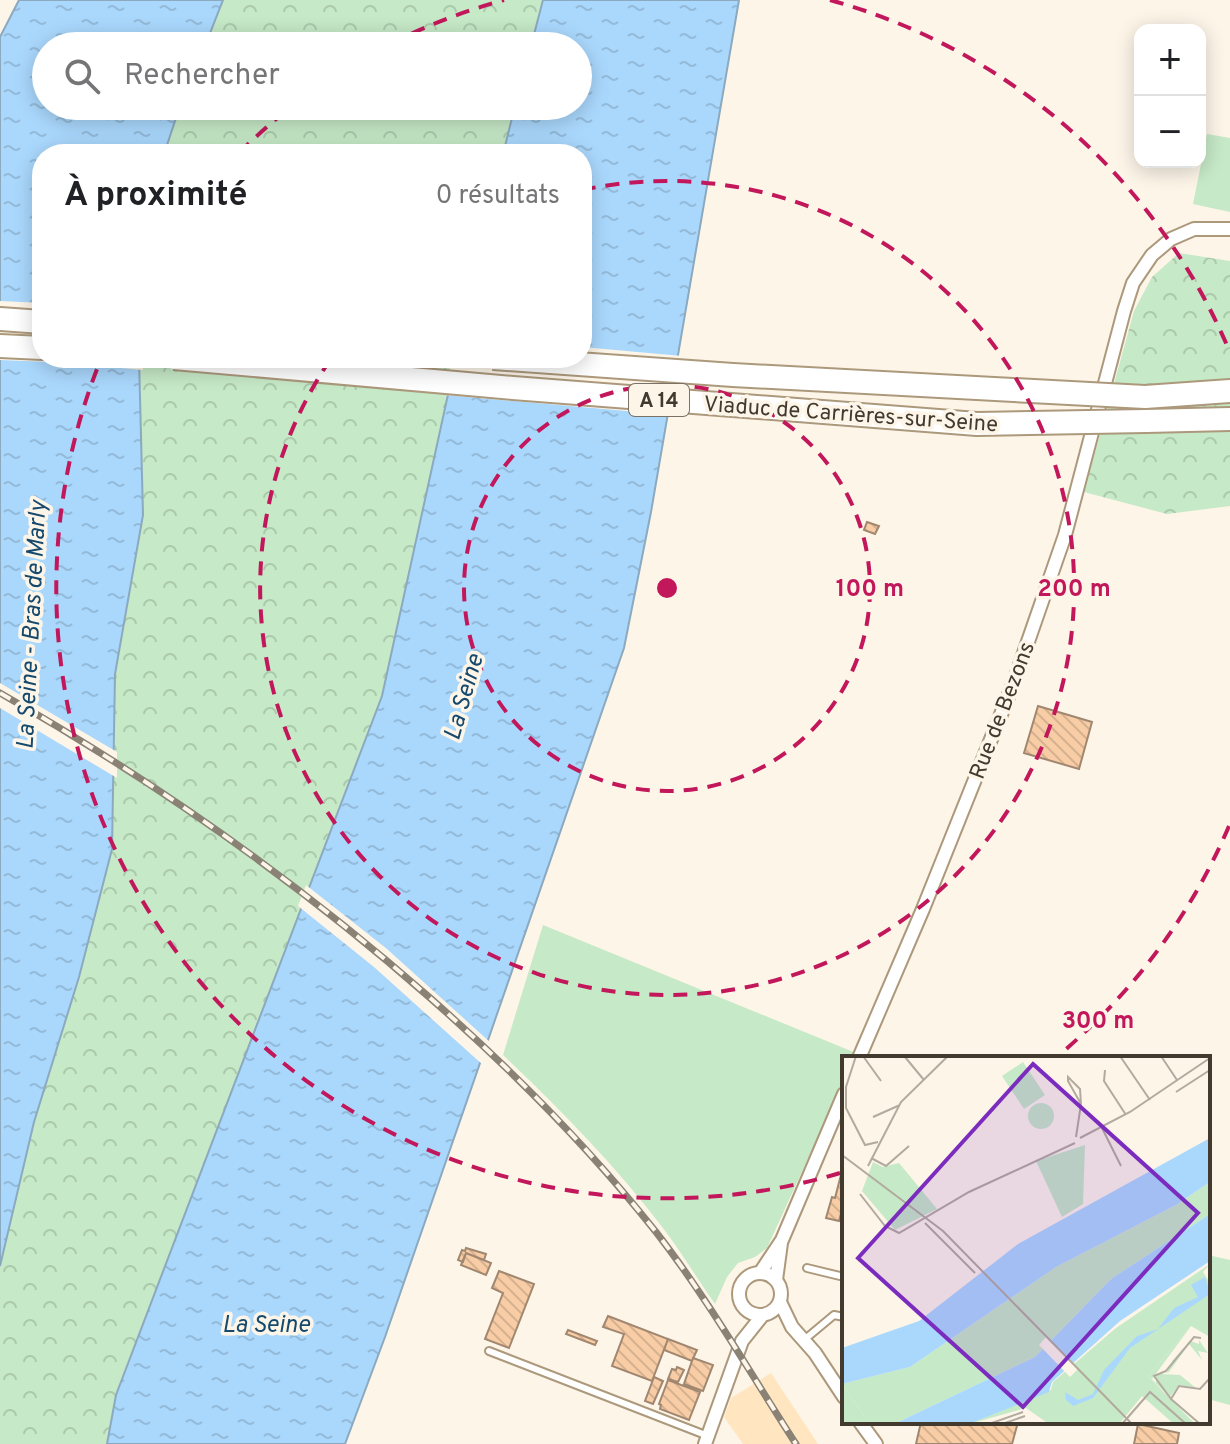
<!DOCTYPE html>
<html lang="fr">
<head>
<meta charset="utf-8">
<style>
	:root { --surface:#fff; --page:#f6f6f6; --text:#202124; --muted:#757577; --line:#e0e0e0 }
	body { margin:0; font-family:Overpass,sans-serif; background:var(--page); color:var(--text) }
	.controls { position:absolute; right:24px; top:24px; display:grid; overflow:hidden; border-radius:16px; box-shadow:0 4px 20px #0003 }
	.controls button { width:72px; height:72px; display:grid; place-items:center; padding:0; border:0; border-bottom:2px solid var(--line); background:var(--surface); color:var(--text); font:40px sans-serif }
	.list { margin:0; padding:0; list-style:none }
	h2 { display:flex; justify-content:space-between; align-items:center; height:104px; margin:0; padding:0 32px; font-size:34px }
	h2 small { font-size:26px; font-weight:400; color:var(--muted) }
	.icon { flex:none; width:44px; height:44px; fill:none; stroke:currentColor; stroke-width:2; stroke-linecap:round; stroke-linejoin:round }
	.map { position:relative; flex:none; width:1230px; height:1444px; overflow:hidden }
	.search { position:absolute; background:var(--surface); box-shadow:0 4px 20px #0003; left:32px; top:32px; width:560px; height:88px; display:flex; align-items:center; gap:20px; box-sizing:border-box; padding:0 28px; border-radius:44px; color:var(--muted); font-size:30px }
	.panel { position:absolute; background:var(--surface); box-shadow:0 4px 20px #0003; left:32px; top:144px; width:560px; height:224px; border-radius:32px }
	.map>svg:first-child { display:block }
	.built { fill:#ffe5c0 }
	.forest { fill:url(#forest-crowns) }
	.park { fill:#c6e9c7 }
	.water { fill:url(#water-ripples); stroke:#8ba9bf; stroke-width:2 }
	.pier { fill:#fdf5e8 }
	.building { fill:url(#building-back-hatch); stroke:#a18770; stroke-width:2 }
	.lines { fill:none; stroke-linecap:round; stroke-linejoin:round }
	.lane-casing { stroke:#ac997c; stroke-width:10 }
	.street-casing { stroke:#ac997c; stroke-width:16 }
	.highway-casing { stroke:#ac997c; stroke-width:26 }
	.lane { stroke:#fff; stroke-width:6 }
	.street { stroke:#fff; stroke-width:12 }
	.highway { stroke:#fff; stroke-width:22 }
	.rail-casing { stroke:#8a8275; stroke-width:7 }
	.rail { stroke:#fdf5e8; stroke-width:4; stroke-dasharray:12; stroke-linecap:butt }
	.highway-bridge-casing { stroke:#ac997c; stroke-width:26; stroke-linecap:butt }
	.highway-bridge { stroke:#fff; stroke-width:22 }
	.ring { fill:none; stroke:#c2185b; stroke-width:4; stroke-dasharray:14 10 }
	.labels { text-anchor:middle; stroke-width:7; stroke-linejoin:round; paint-order:stroke }
	.shield { fill:#fdf5e8; stroke:#7a7266; stroke-width:2 }
	.shield-label { font-size:20px; font-weight:bold; fill:#423a2e }
	.street-label { font-size:22px; fill:#423a2e; stroke:#fdf5e8 }
	.water-label { font-size:24px; font-style:italic; fill:#15496d; stroke:#fdf5e8 }
	.inset-road { fill:none; stroke:#b2aa9e; stroke-width:2 }
	.view { fill:#7b2cbf; fill-opacity:0.15; stroke:#7b2cbf; stroke-width:4 }
	.inset-edge { fill:none; stroke:#423a2e; stroke-width:4 }
	.centre { fill:#c2185b; stroke:#fdf5e8; stroke-width:4 }
	.ring-label { font-size:24px; text-anchor:middle; font-weight:bold; fill:#c2185b; stroke:#fdf5e8; stroke-width:7; stroke-linejoin:round; paint-order:stroke }
</style>
</head>
<body>
<div class="map">
<svg width="1230" height="1444" viewBox="0 0 1230 1444">
	<defs>
		<pattern id="forest-crowns" width="20" height="18" patternUnits="userSpaceOnUse" patternTransform="scale(2)"><rect width="20" height="18" fill="#c6e9c7"/><path d="M2 6a3 3 0 1 1 6 0M12 15a3 3 0 1 1 6 0" fill="none" stroke="#abc9ab"/></pattern>
		<pattern id="water-ripples" width="26" height="14" patternUnits="userSpaceOnUse" patternTransform="scale(2)"><rect width="26" height="14" fill="#aad8fd"/><path d="M2 4q2-2 4 0t4 0M15 11q2-2 4 0t4 0" fill="none" stroke="#94bad9"/></pattern>
		<pattern id="building-back-hatch" width="6" height="6" patternUnits="userSpaceOnUse" patternTransform="scale(2)"><rect width="6" height="6" fill="#f8cda6"/><path d="M-1 5l2 2M0 0l6 6M5-1l2 2" fill="none" stroke="#d6b18f"/></pattern>
	</defs>
	<rect width="100%" height="100%" fill="#fdf5e8"/>
	<path class="built" d="M771 1373 818 1444H743L724 1417 731 1398Z"/>
	<path class="forest" d="M223 0H543L531 46H205Z
		M180 106H515L503 154H164Z
		M1179 253 1230 261V506L1167 514 1084 492 1134 311 1152 277Z
		M139 358H456L382 696 116 1395 107 1444H0V1266L34 1122 79 977 112 849 115 674 143 515Z"/>
	<path class="park" d="M1207 134 1230 138V212L1193 204Z
		M543 925 856 1053 854 1058H844V1080L767 1248 755 1257 738 1263 727 1277 715 1304C698 1280 683 1255 666 1232 618 1168 561 1110 503 1055Z
		M1208 1255 1230 1260V1405L1208 1399Z"/>
	<path class="water" d="M19 0H223L205 46H46V106H180L164 154H42V358H139L143 515 115 674 112 849 79 977 34 1122 0 1266V37Z
		M543 0H739L651 512 624 648 385 1337 345 1444H107L116 1395 382 696 456 358H582V154H503L515 106H578V46H531Z"/>
	<path class="pier" d="M0 301 42 303V358H143V370L51 362 0 360Z
		M582 347 682 356 672 415 444 395 452 358H582Z
		M0 683 117 752V778L0 708Z
		M306 885 387 949 491 1043 483 1065 374 967 298 906Z"/>
	<path class="building" d="M867 522 879 526 875 534 864 530Z
		M1038 706 1092 722 1079 769 1024 753Z
		M843 1167 844 1168V1202L839 1221 826 1218 832 1197 835 1198Z
		M466 1248 486 1254 484 1260 466 1253 463 1262 458 1260 462 1250 465 1251Z
		M466 1253 491 1263 486 1275 461 1265Z
		M499 1271 534 1284 509 1348 485 1339 503 1293 492 1288Z
		M608 1316 668 1339 652 1381 612 1366 624 1334 603 1327Z
		M568 1330 597 1341 595 1345 566 1334Z
		M668 1339 697 1350 692 1361 664 1350Z
		M693 1358 713 1365 703 1391 684 1384Z
		M677 1367 684 1370 678 1382 668 1379 672 1369 676 1370Z
		M654 1377 663 1381 653 1404 645 1401Z
		M668 1380 700 1392 689 1420 660 1409 661 1405 659 1404Z
		M921 1422H1018L1012 1444H916Z
		M1138 1424 1179 1433 1177 1444H1134Z"/>
	<g class="lines">
		<g class="lane-casing">
			<path id="lane" d="M807 1268 844 1277
				M804 1340 834 1315 844 1317
				M489 1351 708 1436"/>
		</g>
		<g class="street-casing">
			<path id="street" d="M859 1058 923 909 1014 682 1065 535 1124 311 1133 283 1152 255 1171 239 1194 229H1230
				M739 1294a21 21 0 1 1 42 0a21 21 0 1 1-42 0Z
				M760 1273 782 1240 844 1094
				M776 1280 781 1243
				M780 1302 792 1327 815 1353 844 1397
				M860 1422 876 1444
				M705 1444 742 1341 762 1316"/>
		</g>
		<g class="highway-casing">
			<path id="highway" d="M0 319 42 322
				M0 346 42 348
				M1145 397 1230 391
				M1146 421 1230 419"/>
		</g>
		<use href="#lane" class="lane"/>
		<use href="#street" class="street"/>
		<use href="#highway" class="highway"/>
		<g class="rail-casing">
			<path id="rail" d="M0 693C153 780 297 881 429 997 511 1069 588 1146 656 1232 708 1299 750 1373 796 1444"/>
		</g>
		<use href="#rail" class="rail"/>
		<g class="highway-bridge-casing">
			<path id="highway-bridge" d="M174 358 513 388 977 424 1146 421
				M493 358 733 375 1145 397"/>
		</g>
		<use href="#highway-bridge" class="highway-bridge"/>
	</g>
	<g class="ring">
		<circle cx="667" cy="588" r="203"/>
		<path d="M582 190A407 407 0 1 1 330 360"/>
		<path d="M1229 826A610 610 0 0 1 1059 1055M840 1173A610 610 0 0 1 101 359M239 153A610 610 0 0 1 291 107M390 44A610 610 0 0 1 504 0M830 0A610 610 0 0 1 1229 350"/>
	</g>
	<g class="labels">
		<rect class="shield" x="629" y="384" width="60" height="32" rx="6"/>
		<g class="shield-label">
			<text x="659" y="407">A 14</text>
		</g>
		<g class="street-label">
			<text transform="translate(851 413) rotate(4)" y="8">Viaduc de Carrières-sur-Seine</text>
			<text transform="translate(1001 710) rotate(-69)" y="8">Rue de Bezons</text>
		</g>
		<g class="water-label">
			<text transform="translate(31 625) rotate(-87)" y="8">La Seine - Bras de Marly</text>
			<text transform="translate(463 697) rotate(-74)" y="8">La Seine</text>
			<text x="266" y="1332">La Seine</text>
		</g>
	</g>
	<g transform="translate(842 1056)">
		<rect width="368" height="368" fill="#fdf5e8"/>
		<path d="M349 270 310 323 314 327V318L325 316 331 304 348 285 357 288V284L366 297 356 295 360 304 347 288 327 316 318 318 338 319 354 332 337 329 328 341 314 328 356 368 306 320ZM0 328 22 360 24 368H0Z" fill="#c6e9c7"/>
		<path d="M31 106 41 111 57 107 95 153 53 174 20 135ZM368 126V158L269 223 193 301 52 368H12L22 360 0 328 68 311 214 211 334 149Z" fill="#c6e9c7"/>
		<path d="M181 6 203 39 182 53 160 20ZM186 60a13 13 0 1 1 26 0a13 13 0 1 1-26 0ZM243 89 241 148 220 161 194 105ZM368 208 361 216 368 227V281L349 270 306 320 353 368H332L300 340 277 368H207L184 352 127 368 209 334 211 326 274 272Z" fill="#c6e9c7"/>
		<path d="M368 82V126L334 149 214 211 68 311 0 328V292L77 265 176 188ZM368 158V205L278 265 210 326 207 336 127 368H52L193 301 269 223ZM363 221 368 238 288 292 251 342 231 350 224 344 223 336 236 344 251 338 262 314 295 280 316 273 332 252 356 241 349 229Z" fill="#aad8fd"/>
		<path d="M204 281 236 313 228 321 197 289Z" fill="#fdf5e8"/>
		<path class="inset-road" d="M14 0 4 31V52L23 89 36 86M21 0 39 25M278 0 308 44M319 0 335 24M63 1 82 24M263 14 262 25 284 59M226 21 238 33 239 48 226 25ZM334 36 368 14M31 61 58 49M260 72 279 110M234 81 239 48M238 82 288 56 368 2M0 99 101 175 290 368M29 102 44 110 67 90M26 110 59 46 106 0M18 138 43 170 57 177 127 136 233 87M83 167 133 217M329 343 312 320 324 315 352 281 359 282M147 368 181 356M160 368 183 360M280 368 308 336 344 368M358 368 329 343 337 330 358 333 368 322"/>
		<path class="view" d="M191 8 356 157 181 351 16 202Z"/>
		<rect width="368" height="368" class="inset-edge"/>
	</g>
	<circle cx="667" cy="588" r="12" class="centre"/>
	<g class="ring-label">
		<text x="870" y="596">100 m</text>
		<text x="1074" y="596">200 m</text>
		<text x="1098" y="1028">300 m</text>
	</g>
</svg>
<div class="controls">
<button>+</button>
<button>−</button>
</div>
<div class="search"><svg class="icon" aria-label="search" viewBox="0 0 24 24"><circle cx="10" cy="10" r="6"/><path d="M15 15l6 6"/></svg>Rechercher</div>
<section class="panel">
<h2>À proximité<small>0 résultats</small></h2>
<ul class="list">
</ul>
</section>
</div>
</body>
</html>
